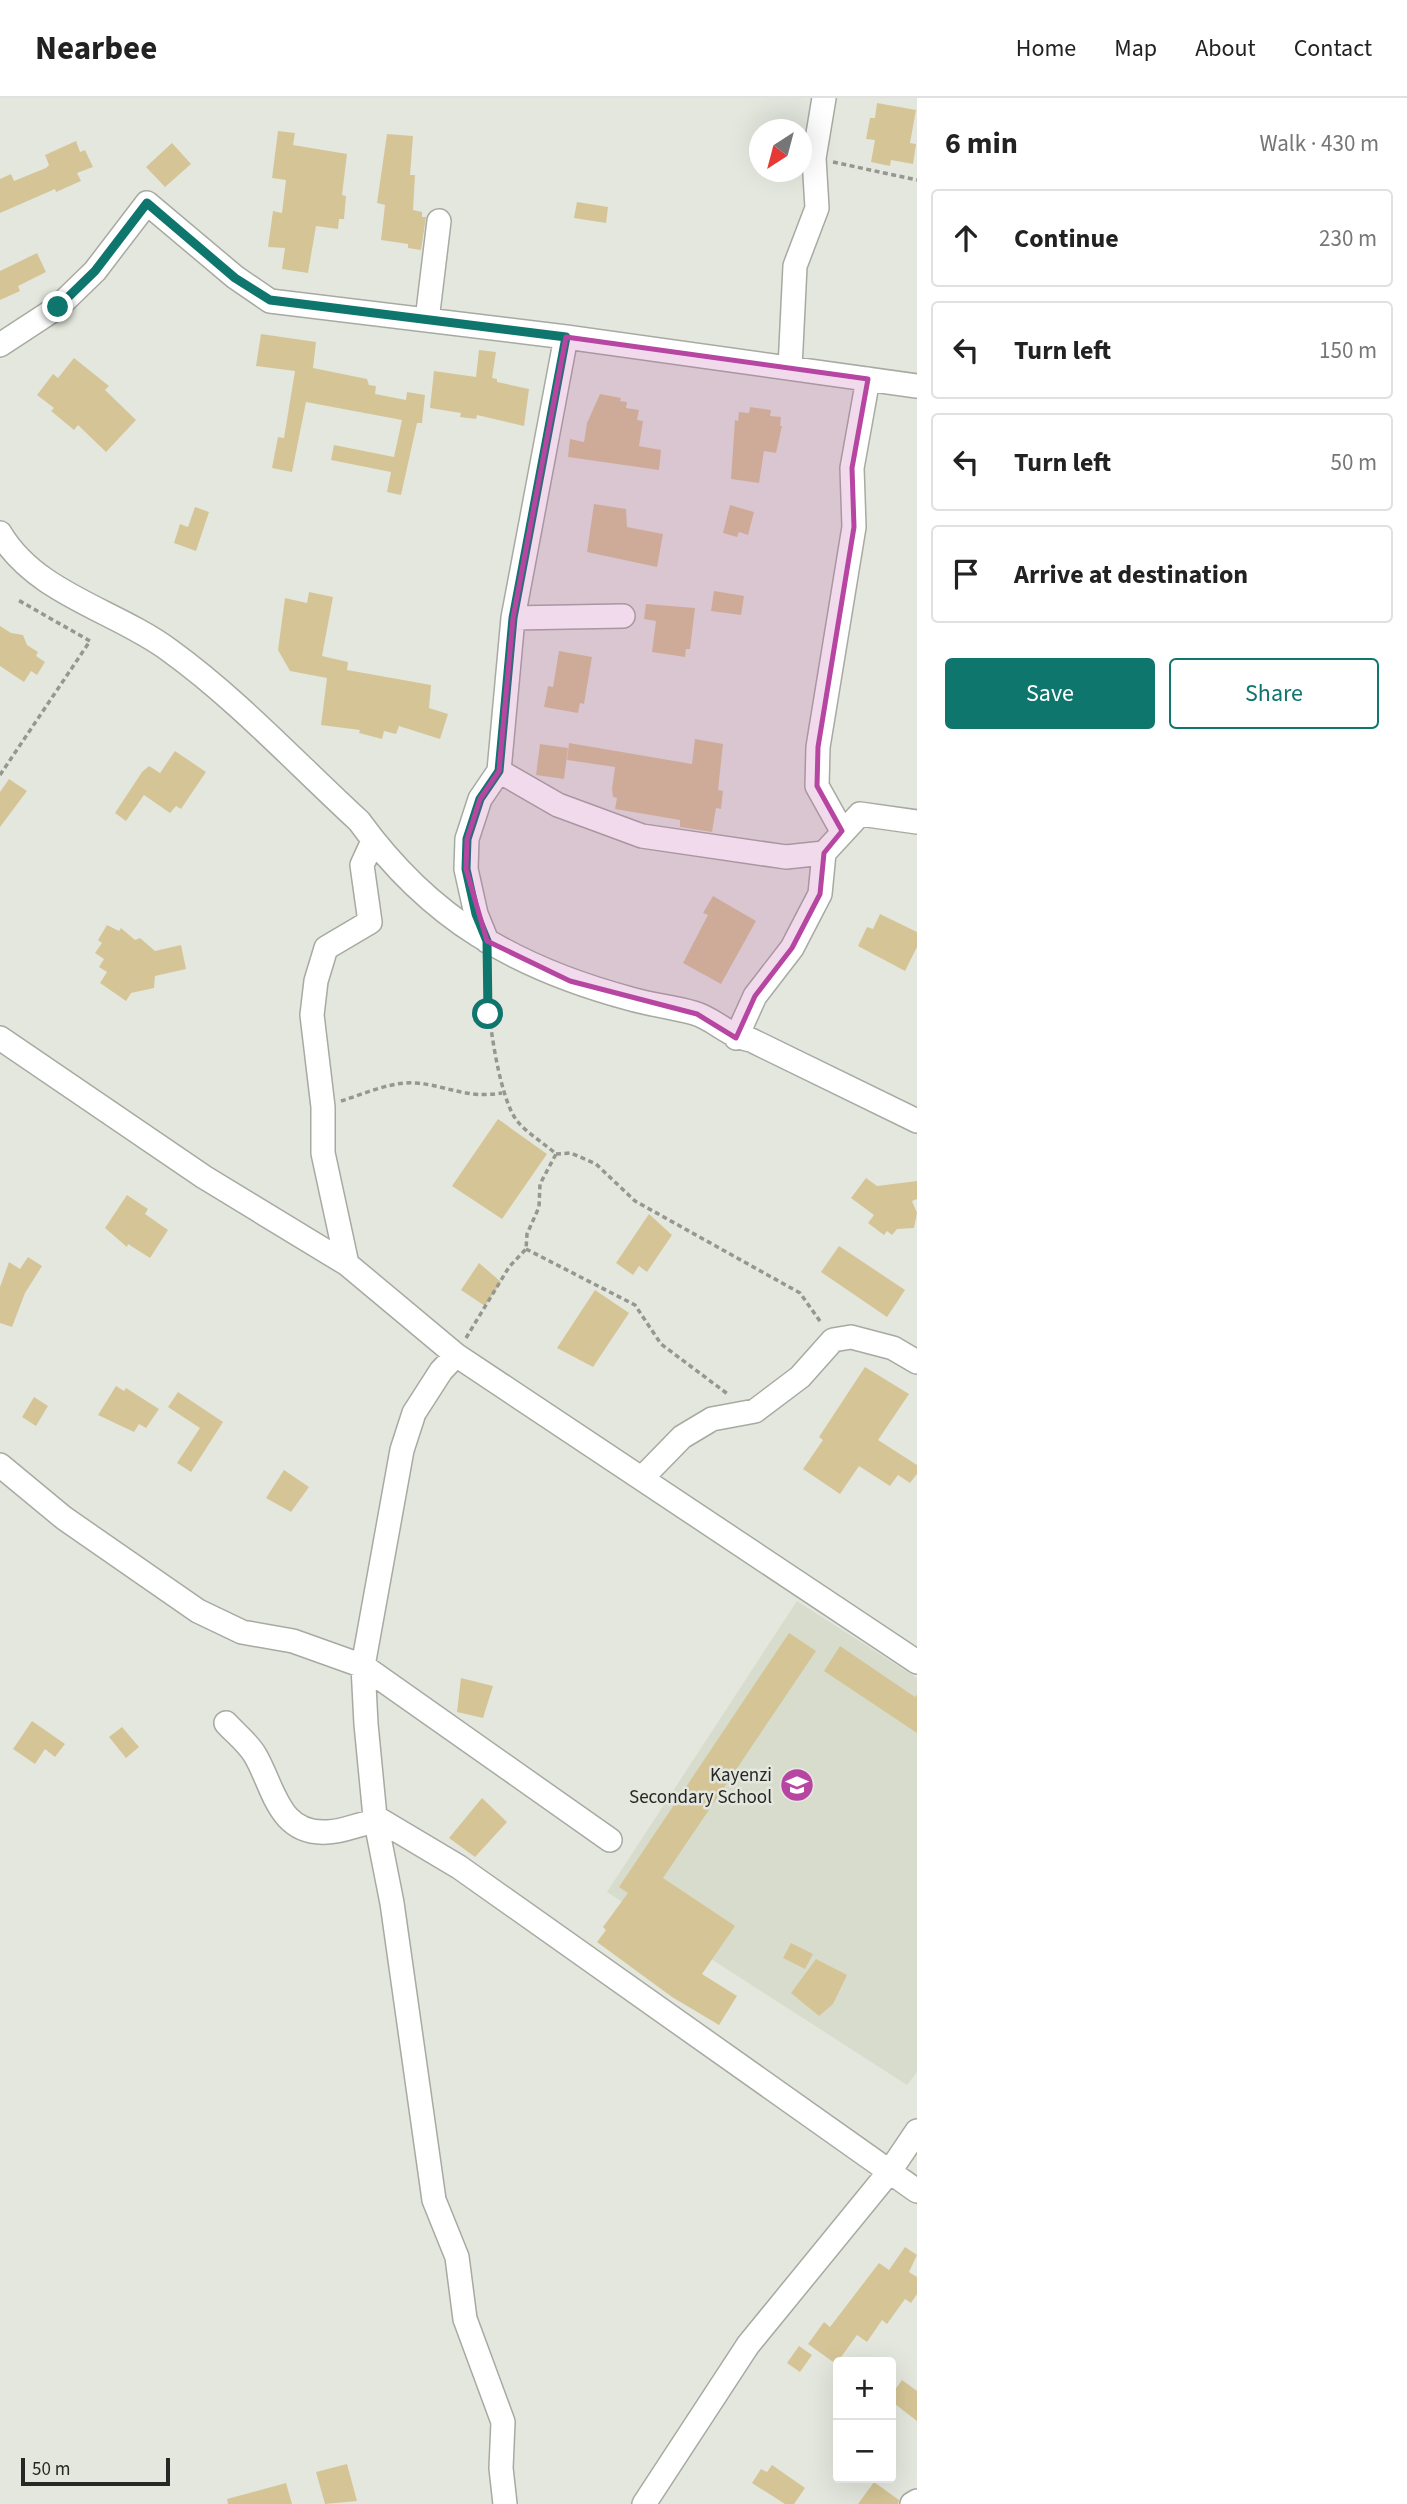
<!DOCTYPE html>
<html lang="en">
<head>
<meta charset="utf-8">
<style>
	:root { --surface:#fff; --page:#f6f6f6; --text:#222; --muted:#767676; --line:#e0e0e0; --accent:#0f766e }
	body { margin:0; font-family:"Source Sans 3",sans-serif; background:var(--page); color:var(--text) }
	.controls { position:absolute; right:21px; bottom:21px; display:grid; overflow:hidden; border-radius:7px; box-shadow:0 7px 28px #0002 }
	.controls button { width:63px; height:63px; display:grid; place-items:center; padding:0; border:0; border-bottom:2px solid var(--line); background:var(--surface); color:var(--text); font:35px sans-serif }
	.compass { position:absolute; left:749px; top:21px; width:63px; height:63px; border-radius:50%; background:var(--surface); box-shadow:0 7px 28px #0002; rotate:216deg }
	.scale { position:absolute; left:21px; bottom:18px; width:149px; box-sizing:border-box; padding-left:7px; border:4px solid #272825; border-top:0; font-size:19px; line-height:24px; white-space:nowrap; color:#272825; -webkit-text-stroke:5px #e4e7de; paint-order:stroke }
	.stop { position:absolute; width:21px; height:21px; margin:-16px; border:5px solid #0f766e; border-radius:50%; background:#fff }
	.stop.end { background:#0f766e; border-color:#fff; box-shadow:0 2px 7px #0008 }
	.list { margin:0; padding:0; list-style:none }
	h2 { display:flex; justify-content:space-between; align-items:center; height:91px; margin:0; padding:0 28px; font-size:30px }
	h2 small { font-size:23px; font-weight:400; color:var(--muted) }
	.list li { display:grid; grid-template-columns:46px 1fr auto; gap:21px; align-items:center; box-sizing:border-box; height:98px; margin:0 14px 14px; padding:0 14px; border:2px solid var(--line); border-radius:7px }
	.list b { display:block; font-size:26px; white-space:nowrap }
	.list em { font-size:23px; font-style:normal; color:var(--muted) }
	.actions { display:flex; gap:14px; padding:21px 28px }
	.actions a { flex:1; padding:16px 0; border:2px solid var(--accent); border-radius:7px; text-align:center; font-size:24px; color:var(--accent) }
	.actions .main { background:var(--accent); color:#fff }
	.icon { flex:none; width:38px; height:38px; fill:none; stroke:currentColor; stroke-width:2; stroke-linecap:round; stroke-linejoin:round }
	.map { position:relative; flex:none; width:917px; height:2406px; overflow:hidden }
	header { display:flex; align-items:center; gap:42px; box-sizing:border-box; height:98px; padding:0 35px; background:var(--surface); border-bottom:2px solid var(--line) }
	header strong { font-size:33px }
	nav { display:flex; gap:38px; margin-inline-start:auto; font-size:24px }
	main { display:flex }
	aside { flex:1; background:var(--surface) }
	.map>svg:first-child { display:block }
	.built { fill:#d7dccc }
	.building { fill:#d5c596 }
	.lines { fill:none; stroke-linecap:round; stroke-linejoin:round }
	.minor-casing { stroke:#a7aaa2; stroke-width:26 }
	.path { stroke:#959790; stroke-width:3.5; stroke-dasharray:5 3.5; stroke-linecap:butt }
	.minor { stroke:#fff; stroke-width:23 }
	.route { stroke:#0f766e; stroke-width:9 }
	.marked { fill:#b646a2; fill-opacity:0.2; stroke:#b646a2; stroke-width:5; stroke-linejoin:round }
	.labels { text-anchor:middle; stroke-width:5; stroke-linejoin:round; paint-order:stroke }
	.poi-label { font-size:19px; fill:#272825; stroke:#e4e7de; text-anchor:end }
</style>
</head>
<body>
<header>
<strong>Nearbee</strong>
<nav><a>Home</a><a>Map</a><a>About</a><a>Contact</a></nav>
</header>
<main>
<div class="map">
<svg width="917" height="2406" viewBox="0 0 917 2406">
	<rect width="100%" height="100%" fill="#e4e7de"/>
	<path class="built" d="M797 1503 917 1580V1974L907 1987 607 1794Z"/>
	<path class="building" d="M877 5 916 12 910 45 916 46 913 66 891 62 890 68 871 64 875 42 866 41 870 20H875Z
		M278 33 295 35 293 47 347 56 342 97 346 98 344 121H339L338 131 316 128 308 175 282 171 285 150 268 149 273 113 282 115 286 82 272 80Z
		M387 36 413 38 410 77H415L413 112 422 114V119H426L421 152 408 150V146L381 142 385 107 377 105Z
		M76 43 80 54 85 52 93 69 77 75 81 83 56 94 55 91 0 115V81L11 76 14 83 46 70 49 67 45 57Z
		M172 45 191 66 165 89 146 69Z
		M577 104 608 109 606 125 574 120Z
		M37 155 46 174 18 188 20 193 0 202V173Z
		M261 236 316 244 313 270 367 281 369 287 376 288 375 296 406 302 407 294 425 297 422 325H417L401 397 387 394 391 374 331 362 334 347 394 359 402 322 306 304 292 374 272 370 278 339 284 340 295 273 256 268Z
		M479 252 496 254 492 280 497 281V284L529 291 524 328 477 317 476 321 460 319 461 315 430 310 434 273 476 279Z
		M74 260 109 288 105 292 136 322 106 354 78 327 74 332 51 313 54 310 37 297 53 276 58 280Z
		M600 296 621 300 620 303 627 304 626 310 639 312 637 322 643 323 639 348 661 352 659 372 568 359 570 341 584 344 587 325Z
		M750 309 771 312 770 318 781 319 780 328H782L776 355 764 353 759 385 731 381 735 322 738 323 739 314 749 315Z
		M594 406 626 411 627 429 663 436 657 469 587 454Z
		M730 407 754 414 748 437 739 434 737 439 723 435Z
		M195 409 209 414 196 453 174 445 180 426 188 429Z
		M714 493 744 498 741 517 711 513Z
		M309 494 333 499 322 558 348 564 347 572 431 587 429 610 448 616 440 641 399 628 396 636 384 633 382 641 359 635 360 632 321 627 327 580 290 573 278 552 285 500 307 505Z
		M646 506 695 510 690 551H686L685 559 652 554 656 523 644 521Z
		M0 528 11 535 23 537 27 547 38 554 36 558 45 564 37 577 31 573 24 584 0 568Z
		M559 553 592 559 584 606 580 605 578 615 544 609 548 588 553 589Z
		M695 641 723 646 718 692 723 693 721 711 716 710 712 734 680 729V722L615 711 617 700 613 699 612 691 615 669 567 662 569 645 692 666Z
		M540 646 568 650 564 681 536 677Z
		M175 653 206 674 181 711 176 708 170 715 144 697 126 723 115 715 142 674 149 668 160 675Z
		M9 681 27 693 0 729V694Z
		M713 798 756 823 721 886 683 865 708 817 703 815Z
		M880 816 917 834V849L905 873 858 848 867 829 873 831Z
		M107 827 119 833 121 830 135 842 140 840 155 853 181 847 186 871 155 878 154 890 131 895 126 903 100 885 107 874 99 869 104 861 95 855 102 845 98 842Z
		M498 1021 547 1056 502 1121 452 1088Z
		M866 1080 877 1088 917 1083V1101L912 1103 917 1115 914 1130 897 1131 892 1137 887 1133 884 1137 868 1125 874 1117 851 1100Z
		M127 1097 148 1111 145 1116 168 1132 150 1160 128 1146 127 1149 105 1130Z
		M649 1116 672 1137 647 1174 639 1168 633 1177 616 1165Z
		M839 1148 905 1192 887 1219 821 1174Z
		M28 1159 42 1168 25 1195 12 1229 0 1225V1189L9 1164 20 1171Z
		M479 1165 501 1184 485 1208 461 1192Z
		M595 1192 629 1215 593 1269 557 1250Z
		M865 1269 909 1296 878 1342 917 1367V1376L910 1385 898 1377 890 1388 859 1368 840 1396 803 1371 823 1342 819 1339Z
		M116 1288 124 1293 126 1290 159 1311 146 1330 139 1326 134 1334 98 1317Z
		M178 1294 223 1324 191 1374 177 1365 200 1330 168 1309Z
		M34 1299 48 1308 36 1328 22 1319Z
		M284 1372 309 1389 291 1414 266 1400Z
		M789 1535 816 1553 663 1780 735 1828 702 1876 737 1898 719 1927 672 1899 597 1844 606 1832 603 1829 628 1795 619 1789Z
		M840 1548 915 1599 917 1596V1635L824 1573Z
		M461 1580 493 1588 483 1620 457 1614Z
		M32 1623 65 1646 55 1659 45 1651 35 1666 13 1651Z
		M122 1629 139 1649 126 1660 109 1639Z
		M482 1700 507 1724 475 1759 449 1740Z
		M791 1845 813 1856 805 1871 783 1860Z
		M816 1861 847 1877 833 1906 819 1918 791 1895Z
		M905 2149 917 2157 909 2174 917 2179V2196L911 2205 905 2201 887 2226 882 2222 867 2244 857 2237 836 2266 808 2246 824 2224 830 2229 879 2165 889 2172Z
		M799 2248 812 2257 800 2274 787 2265Z
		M902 2282 917 2293V2323L891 2303V2297Z
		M347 2366 357 2403 325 2406 316 2374Z
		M772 2367 805 2390 794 2406H785L752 2385 761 2371 767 2374Z
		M874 2384 899 2402 898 2406H858Z
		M286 2385 292 2406H228L227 2401Z"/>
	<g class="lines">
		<g class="minor-casing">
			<path id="minor" d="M427 222 439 123
				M0 247 58 209 95 173 147 105 235 179 270 203 566 239 917 288
				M790 270 795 168 817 110 814 60 824 0
				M0 435C36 496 115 512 169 552 237 601 297 666 359 723 430 821 515 870 631 901 652 907 673 909 694 915 715 921 729 939 751 942L917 1023
				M513 520 623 518
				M499 673 558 707 642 738 786 759 824 755 860 716 917 724
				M842 733 817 688 818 649 854 429 852 370 868 281
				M487 843 476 816 466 771 467 741 480 701 499 673 513 520 566 239
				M0 940 204 1079 347 1166 456 1257 917 1564
				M736 940 755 898 792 850 820 796 824 755
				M347 1166 323 1055V1009L312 917 316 883 326 850 370 824 362 767 373 743
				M456 1257 441 1273 414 1315 402 1352 363 1568 366 1626 375 1719 392 1805 434 2102 457 2159 465 2221 503 2324 501 2370 505 2406
				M0 1367 64 1420 198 1513 242 1534 293 1543 363 1568 610 1742
				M643 1379 682 1339 712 1321 755 1313 800 1279 833 1242 851 1239 893 1250 917 1264
				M226 1625C235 1635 248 1645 255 1657 274 1689 278 1737 327 1734 344 1734 359 1725 375 1724V1719L459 1769 917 2093
				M644 2406 748 2247 890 2073 917 2033
				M912 2406 917 2403"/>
		</g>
		<path class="path" d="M833 64 917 82
			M0 677 90 543 18 502
			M341 1003C364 996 391 983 416 985 449 988 466 1001 502 995
			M556 1056 571 1055 596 1066 635 1103 800 1195 822 1226
			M526 1151 635 1207 661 1246 729 1297
			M466 1240 509 1169 526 1151 527 1136 539 1109 540 1086 556 1056C544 1045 528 1036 518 1024 497 1000 485 898 486 865"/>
		<use href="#minor" class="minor"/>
	</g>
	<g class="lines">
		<path class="route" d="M58 209 95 173 147 105 235 180 270 202 566 239 513 520 499 673 480 701 467 741 466 771 476 816 487 843 488 916"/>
	</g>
	<path class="marked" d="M566 239 868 281 852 370 854 429 818 649 817 688 842 733 824 755 820 796 792 850 755 898 736 940 697 916 570 883 487 843 466 771 467 741 480 701 499 673 513 520Z"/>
	<defs>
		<g id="school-disc" transform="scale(1.75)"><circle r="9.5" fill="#b646a2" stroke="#e4e7de"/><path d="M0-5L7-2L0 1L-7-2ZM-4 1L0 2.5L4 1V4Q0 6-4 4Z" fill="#fff"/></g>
	</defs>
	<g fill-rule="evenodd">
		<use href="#school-disc" x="797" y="1687"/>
	</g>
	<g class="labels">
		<g class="poi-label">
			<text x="772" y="1683">Kayenzi<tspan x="772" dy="22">Secondary School</tspan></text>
		</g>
	</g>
</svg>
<div class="controls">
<button>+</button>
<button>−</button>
</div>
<svg class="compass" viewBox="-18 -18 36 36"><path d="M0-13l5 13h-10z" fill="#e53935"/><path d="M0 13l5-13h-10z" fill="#767676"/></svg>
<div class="scale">50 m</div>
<div class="stop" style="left:488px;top:916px"></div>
<div class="stop end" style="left:58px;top:209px"></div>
</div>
<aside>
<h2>6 min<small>Walk · 430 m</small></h2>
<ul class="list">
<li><svg class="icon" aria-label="ahead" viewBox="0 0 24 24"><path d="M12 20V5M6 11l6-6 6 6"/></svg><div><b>Continue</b></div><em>230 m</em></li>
<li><svg class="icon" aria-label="left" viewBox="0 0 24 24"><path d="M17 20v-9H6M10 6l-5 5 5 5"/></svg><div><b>Turn left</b></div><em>150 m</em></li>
<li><svg class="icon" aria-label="left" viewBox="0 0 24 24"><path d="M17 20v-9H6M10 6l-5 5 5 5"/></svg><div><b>Turn left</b></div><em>50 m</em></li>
<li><svg class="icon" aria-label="arrive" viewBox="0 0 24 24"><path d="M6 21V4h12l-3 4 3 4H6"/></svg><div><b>Arrive at destination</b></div></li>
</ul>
<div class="actions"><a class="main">Save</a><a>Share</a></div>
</aside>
</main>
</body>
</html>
